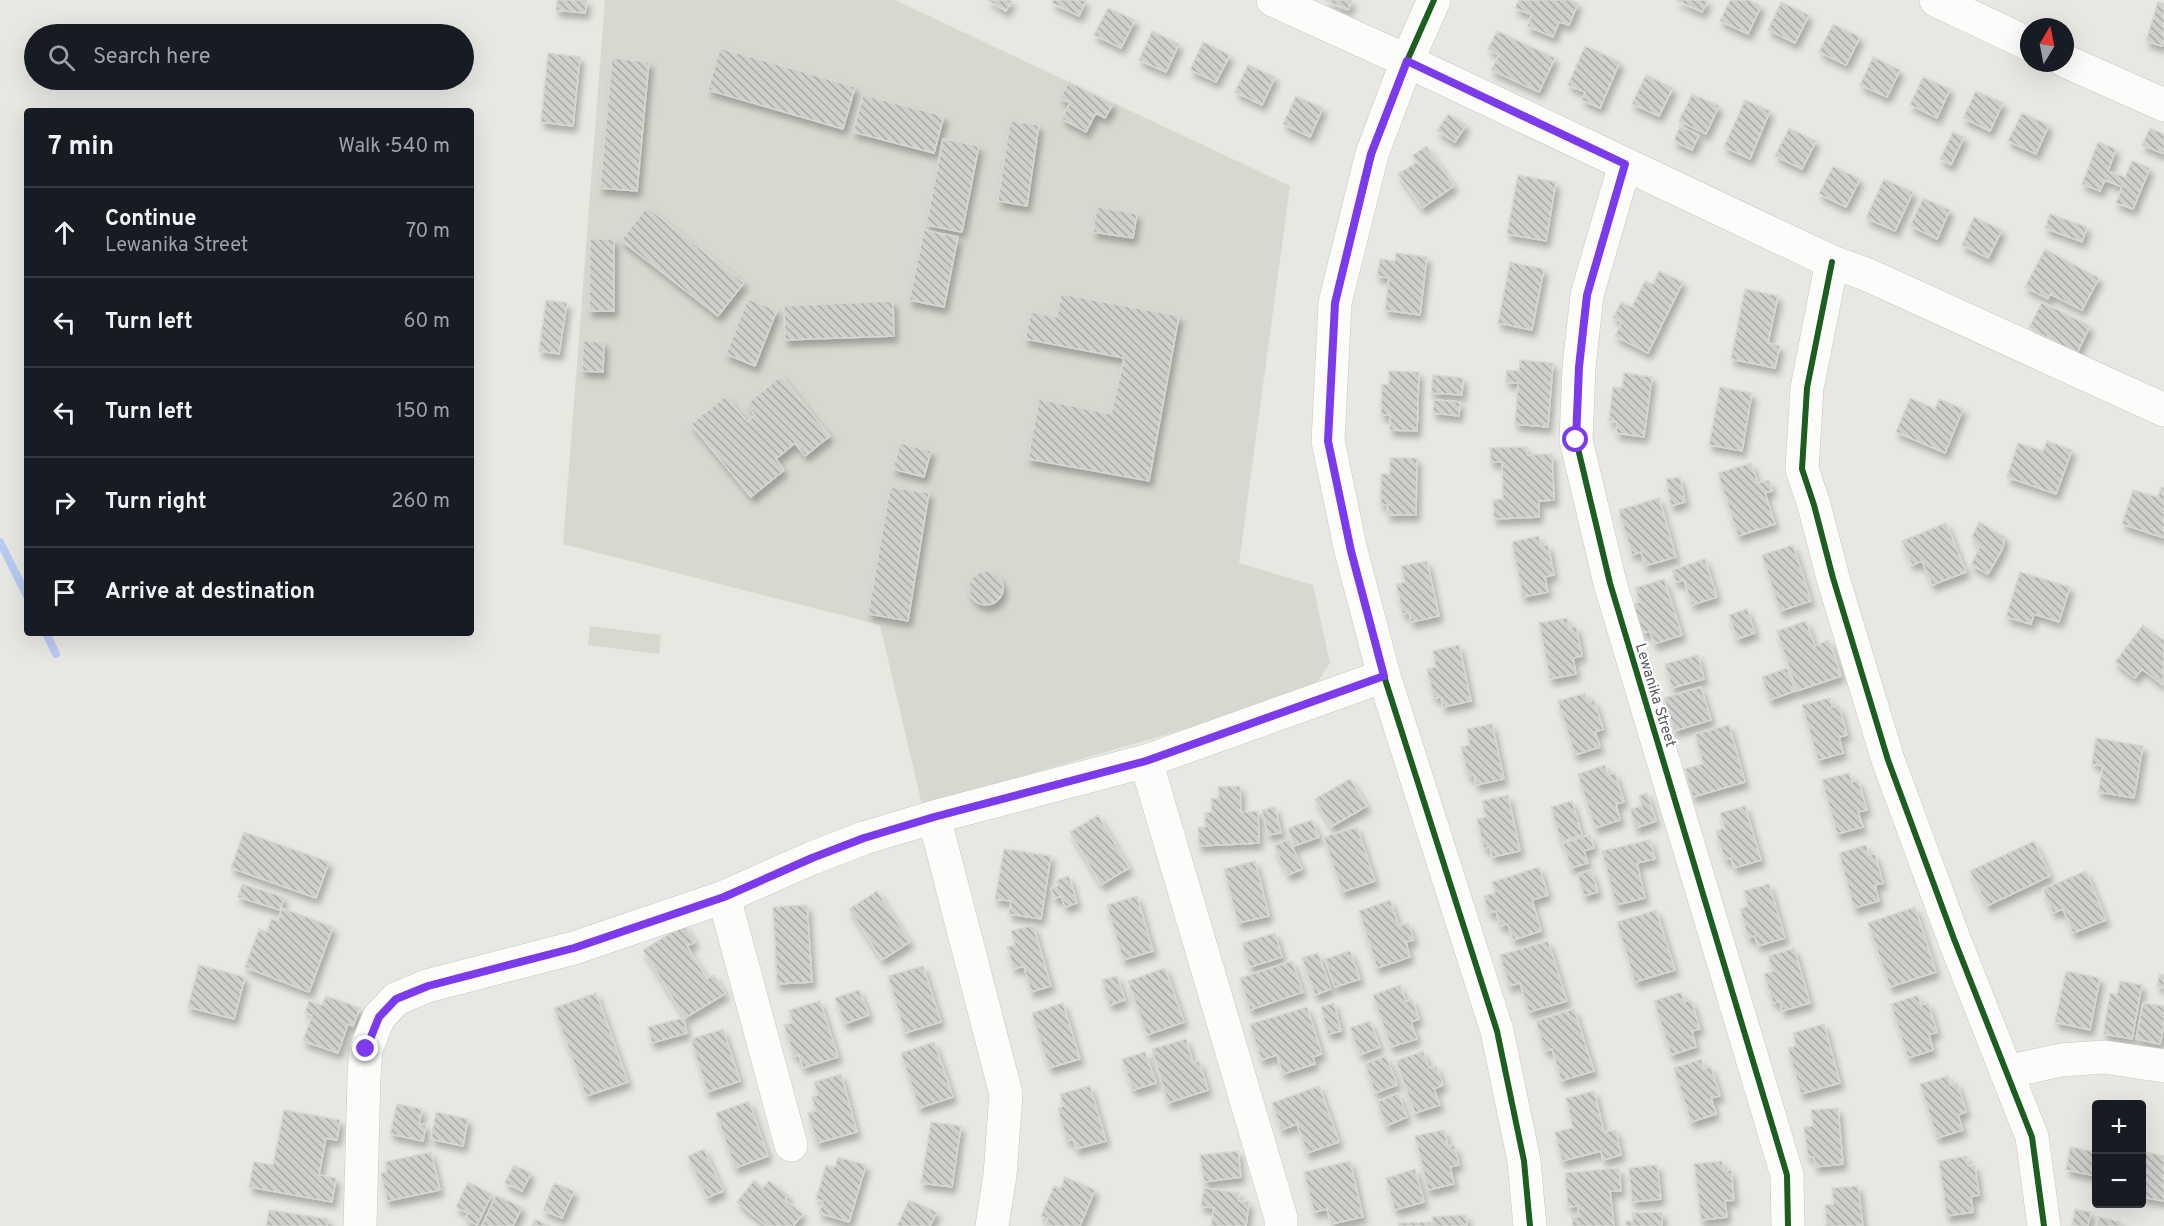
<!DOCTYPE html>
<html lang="en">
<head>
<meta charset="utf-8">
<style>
	:root { --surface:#171b24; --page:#242831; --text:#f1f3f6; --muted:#9ea1a6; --line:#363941 }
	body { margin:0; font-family:Overpass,sans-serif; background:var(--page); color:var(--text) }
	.controls { position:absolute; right:18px; bottom:18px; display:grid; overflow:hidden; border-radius:6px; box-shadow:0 6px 24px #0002 }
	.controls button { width:54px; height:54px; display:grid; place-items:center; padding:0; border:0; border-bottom:2px solid var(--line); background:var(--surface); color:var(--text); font:30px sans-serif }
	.compass { position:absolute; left:2020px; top:18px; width:54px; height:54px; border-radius:50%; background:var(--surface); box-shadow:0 6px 24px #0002; rotate:10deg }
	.stop { position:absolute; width:18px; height:18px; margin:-14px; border:4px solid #7c3aed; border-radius:50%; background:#fff }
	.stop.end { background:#7c3aed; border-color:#fff; box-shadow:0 2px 6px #0008 }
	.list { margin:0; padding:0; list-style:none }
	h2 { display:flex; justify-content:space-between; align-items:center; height:78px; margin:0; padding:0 24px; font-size:26px }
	h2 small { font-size:20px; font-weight:400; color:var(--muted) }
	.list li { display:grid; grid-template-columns:39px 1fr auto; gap:18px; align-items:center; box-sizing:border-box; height:90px; padding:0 24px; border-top:2px solid var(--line) }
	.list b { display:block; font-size:22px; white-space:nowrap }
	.list p { margin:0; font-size:20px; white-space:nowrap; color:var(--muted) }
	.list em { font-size:20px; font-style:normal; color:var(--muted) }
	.icon { flex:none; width:33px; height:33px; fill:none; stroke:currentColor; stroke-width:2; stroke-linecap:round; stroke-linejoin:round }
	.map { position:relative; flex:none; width:2164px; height:1226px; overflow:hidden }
	.search { position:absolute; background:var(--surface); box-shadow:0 6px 24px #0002; left:24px; top:24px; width:450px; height:66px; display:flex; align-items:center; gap:15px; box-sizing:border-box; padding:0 21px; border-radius:33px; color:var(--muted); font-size:22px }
	.panel { position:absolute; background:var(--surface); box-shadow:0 6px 24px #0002; left:24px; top:108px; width:450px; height:528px; border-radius:6px }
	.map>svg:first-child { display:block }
	.education { fill:#d8d8d1 }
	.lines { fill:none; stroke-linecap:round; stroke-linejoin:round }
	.stream { stroke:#b9cbf1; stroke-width:8 }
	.building { fill:url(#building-back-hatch); stroke:#d8d8d2; stroke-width:1.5; filter:url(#shadow) }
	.minor-casing { stroke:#c6c6c5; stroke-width:34 }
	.minor { stroke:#fcfcfb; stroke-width:33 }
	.cycleway-casing { stroke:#fff; stroke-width:10 }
	.cycleway { stroke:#1b5e20; stroke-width:6 }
	.route { stroke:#7c3aed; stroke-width:8 }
	.labels { text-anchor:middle; stroke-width:4.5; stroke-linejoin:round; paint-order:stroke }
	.street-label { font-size:15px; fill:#595a60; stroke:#fff }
</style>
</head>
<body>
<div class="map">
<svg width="2164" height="1226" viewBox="0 0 2164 1226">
	<defs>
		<pattern id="building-back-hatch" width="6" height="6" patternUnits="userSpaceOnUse" patternTransform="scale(1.5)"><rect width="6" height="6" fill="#cfcfcc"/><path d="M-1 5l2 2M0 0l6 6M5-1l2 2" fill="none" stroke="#ababa9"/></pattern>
		<filter id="shadow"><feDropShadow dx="3.5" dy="6" stdDeviation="3" flood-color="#0004"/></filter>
	</defs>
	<rect width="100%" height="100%" fill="#e8e8e3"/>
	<path class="education" d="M605 0H895L1290 186 1239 563 1313 585 1330 663 1310 693 922 805 880 625 563 544Z
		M590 626 661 635 659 654 588 645Z"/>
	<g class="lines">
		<path class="stream" d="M0 542 27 596
			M46 633 56 654"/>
	</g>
	<path class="building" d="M557 0H587L585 13 556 10Z
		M987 0H1012L1006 11Z
		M1053 0H1086L1079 16 1052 3Z
		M1325 0H1352L1348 10Z
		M1519 0H1570L1578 3 1569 25 1559 22 1553 37 1527 26 1532 15 1515 8Z
		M1676 0H1708L1702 12Z
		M1730 0H1749L1761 6 1748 34 1720 21Z
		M1781 2 1809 15 1795 43 1768 30Z
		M2158 2 2164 4V41L2162 46 2146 41Z
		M1108 8 1135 20 1121 48 1094 35Z
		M1833 24 1860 37 1846 65 1819 52Z
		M1152 31 1179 44 1166 72 1139 60Z
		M1497 31 1555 58 1539 92 1491 70 1499 55 1488 49Z
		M1203 42 1230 55 1216 82 1190 70Z
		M1585 46 1620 62 1600 108 1582 100 1585 92 1568 85Z
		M720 48 855 87 843 129 708 90Z
		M548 53 580 57 573 126 541 122Z
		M1873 57 1900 70 1887 97 1860 85Z
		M612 58 649 62 637 191 600 188Z
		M1248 65 1275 77 1262 105 1235 92Z
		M1646 75 1673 88 1659 116 1632 104Z
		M1923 77 1950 89 1937 118 1910 105Z
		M1069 82 1113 104 1105 118 1096 113 1086 132 1062 119 1070 103 1060 98Z
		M1976 91 2003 103 1990 131 1963 118Z
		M1692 94 1719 106 1706 134 1679 121Z
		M863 95 944 116 934 153 853 132Z
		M1296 96 1323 108 1310 137 1283 124Z
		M1745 100 1770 111 1750 159 1724 147Z
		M2022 113 2049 125 2036 154 2008 141Z
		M1448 114 1466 125 1455 142 1437 131Z
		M1010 121 1039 125 1027 206 998 201Z
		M1680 126 1699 135 1692 150 1674 141Z
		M1789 128 1816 141 1802 169 1775 156Z
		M2150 128 2164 134V154L2142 145Z
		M1953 132 1964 137 1951 165 1940 159Z
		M943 139 979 146 962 232 926 225Z
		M2098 142 2116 149 2108 171 2125 177 2132 161 2150 168 2133 209 2116 203 2122 187 2105 180 2100 191 2082 184Z
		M1426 146 1454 186 1422 208 1398 174 1417 162 1412 156Z
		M1833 166 1860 179 1846 207 1819 194Z
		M1518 175 1556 182 1546 241 1507 234Z
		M1884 179 1913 192 1895 231 1866 218Z
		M1923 198 1950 210 1937 239 1910 226Z
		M647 207 744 283 718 316 621 240Z
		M1097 207 1137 214 1133 238 1093 232Z
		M2050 214 2087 227 2082 242 2045 228Z
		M1974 217 2002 230 1988 258 1962 245Z
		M924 230 958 237 944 307 909 300Z
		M590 239H614V311H589Z
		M2045 249 2099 278 2082 310 2050 294 2048 299 2025 287Z
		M1396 253 1427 257 1420 315 1385 310 1389 278 1377 276 1380 259 1395 261Z
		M1510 262 1544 269 1532 330 1498 323Z
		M1659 271 1683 282 1648 353 1615 336 1622 322 1613 318 1621 302 1632 307 1645 281 1653 284Z
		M1745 289 1778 296 1768 343 1780 346 1775 368 1731 359Z
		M1061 294 1179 316 1149 481 1028 459 1039 399 1111 414 1124 358 1025 339 1031 312 1057 317Z
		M748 299 777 310 755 366 726 354Z
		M546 300 567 303 559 354 539 351Z
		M893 301 894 336 785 340 784 306Z
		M2042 302 2090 326 2077 353 2029 328Z
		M583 341 604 342 603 372 582 371Z
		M1520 360 1553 363 1548 427 1515 424 1518 383 1506 382 1507 370 1519 371Z
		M1389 371 1419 372 1417 431 1390 430V415H1381L1382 384 1389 385Z
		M1624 373 1652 377 1644 437 1616 433 1617 422 1609 421 1613 387 1622 388Z
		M1433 375 1463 378 1462 395 1431 393Z
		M781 376 830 436 805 456 795 443 776 459 784 470 751 497 691 424 726 396 747 422 755 415 747 404Z
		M1720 387 1752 393 1742 451 1709 445Z
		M1910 398 1935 409 1939 399 1963 409 1945 453 1896 432Z
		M1434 400 1460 402 1459 416 1433 413Z
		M2047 441 2072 450 2056 494 2007 477 2018 443 2043 451Z
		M900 443 931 451 924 477 893 469Z
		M1527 447V455L1552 454 1554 500 1539 501V517L1494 519 1493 500 1503 499 1502 462H1491L1490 448Z
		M1390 458H1417L1416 515H1387L1388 505H1381V474H1390Z
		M1751 463 1758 483 1769 480 1772 491 1765 493 1775 524 1738 536 1718 473Z
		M1680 477 1685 502 1671 506 1666 479Z
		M890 487 929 493 908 621 868 614Z
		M2161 487 2164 488V538L2122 524 2133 490 2158 497Z
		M1659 498 1676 557 1645 566 1641 552 1632 555 1619 510Z
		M1979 522 2005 537 2002 550 1988 574 1971 565 1979 548 1972 537Z
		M1946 523 1966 572 1932 585 1922 561 1912 565 1902 541Z
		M1539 536 1541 546 1548 545 1554 575 1545 577 1548 592 1523 597 1512 542Z
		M1793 545 1811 601 1780 611 1762 555Z
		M1705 559 1717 597 1692 605 1684 580 1676 582 1672 570Z
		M1427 561 1439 616 1411 622 1409 612 1403 614 1396 584 1405 582 1401 566Z
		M969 588a17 17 0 1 1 34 0a17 17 0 1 1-34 0Z
		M2020 572 2070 587 2059 622 2034 614 2031 624 2006 617Z
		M1664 579 1682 635 1654 644 1650 631 1643 633 1633 604 1640 602 1635 588Z
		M1747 609 1755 633 1737 639 1729 615Z
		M1567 618 1569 628 1576 626 1582 656 1573 658 1576 674 1550 679 1539 623Z
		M1806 621 1815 646 1829 640 1841 676 1797 691 1777 631Z
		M2143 625 2164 641 2163 685 2142 669 2135 678 2115 662Z
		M1459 645 1471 701 1443 707 1441 697 1434 698 1427 669 1436 667 1433 651Z
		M1698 655 1704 679 1672 688 1665 664Z
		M1787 668 1795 691 1770 700 1762 677Z
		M1701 687 1711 720 1674 731 1664 698Z
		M1585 693 1588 703 1594 700 1603 729 1595 732 1600 747 1575 755 1558 701Z
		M1830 698 1832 707 1839 706 1847 735 1839 737 1843 753 1818 760 1802 705Z
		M1492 724 1504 779 1476 785 1474 775 1468 776 1461 747 1470 745 1467 729Z
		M1729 725 1745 782 1693 797 1685 769 1703 764 1695 734Z
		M2096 738 2143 746 2134 798 2098 792 2103 766 2092 764Z
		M1605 765 1608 775 1615 773 1624 802 1616 804 1620 820 1595 828 1578 774Z
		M1849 773 1852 782 1858 780 1867 810 1858 812 1863 827 1837 834 1822 780Z
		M1350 779 1367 806 1331 827 1315 799Z
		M1240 786 1241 812 1258 811 1259 843 1199 846 1198 827H1205V813L1212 812 1211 799 1219 798 1218 787Z
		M1647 793 1656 821 1636 828 1630 809 1642 806 1639 796Z
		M1508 795 1520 851 1492 857 1490 847 1484 848 1477 819 1486 817 1482 801Z
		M1572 801 1582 835 1561 842 1551 807Z
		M1745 806 1761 860 1734 868 1731 858 1725 860 1716 831 1725 828 1720 813Z
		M1275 807 1281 833 1268 835 1262 810Z
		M1098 815 1129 868 1101 885 1070 832Z
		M1312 820 1319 837 1294 846 1288 828Z
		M1357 827 1375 881 1342 892 1324 837Z
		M244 832 329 862 316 898 231 868Z
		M1590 835 1594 848 1584 851 1588 863 1571 868 1563 843Z
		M1289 839 1302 869 1288 875 1274 846Z
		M1650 840 1655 859 1637 863 1645 898 1616 905 1602 851Z
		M2034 841 2050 876 1987 906 1970 871Z
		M1866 845 1869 855 1875 854 1883 883 1875 885 1879 901 1854 908 1839 853Z
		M1004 849 1051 856 1041 919 1009 914 1011 901 995 899Z
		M1255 861 1269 916 1238 923 1224 869Z
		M1539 867 1548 895 1532 900 1541 931 1513 940 1508 924 1500 926 1496 911 1489 913 1484 896 1495 893 1492 882Z
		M1591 870 1598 892 1584 896 1578 874Z
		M2086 871 2106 920 2073 933 2063 909 2053 913 2043 889Z
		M1069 876 1077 903 1065 907 1061 896 1054 899 1051 888 1058 886 1056 880Z
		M242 884 284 897 280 910 238 897Z
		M1769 884 1785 938 1758 946 1755 936 1748 938 1740 909 1748 906 1744 891Z
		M877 891 910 942 882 960 849 909Z
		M1137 896 1153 951 1123 960 1107 905Z
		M1390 900 1399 926 1408 923 1414 940 1406 942 1410 957 1377 968 1359 911Z
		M807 905 812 982 777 984 773 907Z
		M1915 907 1936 972 1890 987 1868 923Z
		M282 908 333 927 309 992 245 967 259 929 267 932 271 919 278 921Z
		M1656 910 1675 970 1635 982 1617 922Z
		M684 925 695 942 687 946 707 979 714 975 725 994 685 1018 643 950Z
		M1033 925 1051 986 1031 992 1024 966 1014 969 1007 947 1015 945 1011 931Z
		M1275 933 1282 957 1250 967 1242 943Z
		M1548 941 1567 1001 1529 1012 1520 983 1509 986 1500 955Z
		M1794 948 1810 1003 1782 1011 1780 1001 1773 1003 1764 974 1773 971 1768 956Z
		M1350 951 1360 979 1335 987 1325 959Z
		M1318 953 1331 989 1315 995 1302 958Z
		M1292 961 1303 992 1250 1010 1240 978Z
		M199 965 245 977 234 1019 188 1007Z
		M923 966 941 1022 905 1033 888 976Z
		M1165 968 1184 1022 1147 1035 1128 981Z
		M2066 971 2100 978 2090 1030 2055 1022Z
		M2160 974 2164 975V988L2157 986Z
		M1117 976 1125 1000 1110 1005 1102 980Z
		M2120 981 2142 985 2132 1039 2103 1034 2110 993 2117 995Z
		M1400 985 1406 1002 1412 999 1419 1019 1411 1022 1417 1039 1391 1047 1373 995Z
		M859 990 869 1015 845 1024 835 998Z
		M1681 992 1684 1002 1691 1000 1700 1029 1692 1031 1696 1047 1671 1055 1654 1001Z
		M596 993 628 1082 586 1096 554 1008Z
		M1918 995 1921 1005 1928 1003 1937 1032 1929 1035 1933 1050 1908 1058 1891 1004Z
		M326 996 360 1008 353 1026 348 1024 338 1053 303 1041 312 1015 305 1013 309 1001 322 1005Z
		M820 1001 838 1057 803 1068 799 1055 794 1056 784 1025 793 1023 789 1010Z
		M1063 1003 1080 1059 1049 1068 1032 1013Z
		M1334 1003 1341 1031 1328 1034 1321 1007Z
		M2143 1003 2164 1006V1024L2160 1044 2136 1039Z
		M1307 1007 1322 1054 1313 1057 1315 1064 1283 1074 1277 1055 1261 1060 1250 1024Z
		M1574 1009 1594 1071 1561 1081 1552 1049 1545 1051 1536 1021Z
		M683 1018 687 1033 652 1043 648 1027Z
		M1370 1021 1380 1047 1360 1055 1350 1028Z
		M1824 1024 1840 1083 1801 1094 1788 1048 1796 1046 1793 1033Z
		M723 1029 740 1081 707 1092 691 1039Z
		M1186 1039 1193 1063 1199 1061 1208 1090 1168 1103 1152 1049Z
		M934 1042 953 1097 919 1108 901 1053Z
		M1423 1051 1429 1068 1436 1066 1443 1085 1434 1089 1440 1105 1415 1113 1396 1061Z
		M1145 1052 1156 1083 1133 1090 1122 1059Z
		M1386 1056 1397 1085 1375 1093 1365 1064Z
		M1701 1059 1704 1069 1711 1067 1720 1096 1711 1098 1716 1114 1691 1122 1674 1068Z
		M841 1074 857 1132 817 1143 808 1113 816 1111 812 1097 818 1095 814 1082Z
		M1948 1076 1950 1085 1957 1083 1966 1112 1958 1115 1963 1130 1937 1138 1920 1084Z
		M1090 1086 1106 1141 1076 1149 1073 1139 1067 1141 1058 1108 1064 1106 1060 1094Z
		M1319 1086 1339 1142 1307 1153 1297 1124 1281 1130 1272 1103Z
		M1594 1091 1604 1132 1616 1130 1621 1155 1603 1160 1601 1151 1562 1161 1555 1132 1573 1128 1566 1098Z
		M1398 1093 1407 1117 1386 1126 1377 1102Z
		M749 1101 768 1156 735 1168 716 1113Z
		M397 1104 422 1109 419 1124 426 1125 423 1141 390 1134Z
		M1838 1108 1843 1164 1815 1167 1814 1157H1808L1804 1127 1813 1126 1811 1110Z
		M284 1110 340 1120 337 1140 326 1138 319 1175 336 1178 332 1202 249 1187 254 1162 273 1165Z
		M436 1112 468 1119 463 1146 431 1139Z
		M931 1122 961 1126 952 1187 921 1183Z
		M1444 1130 1448 1147 1454 1145 1459 1165 1450 1167 1454 1184 1428 1190 1415 1136Z
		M2070 1147 2096 1152V1176L2066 1170Z
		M704 1149 723 1191 707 1198 688 1156Z
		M1238 1151 1241 1177 1204 1182 1200 1155Z
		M2142 1151 2164 1156V1201L2142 1197Z
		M431 1152 440 1190 387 1201 381 1173 387 1172 385 1162Z
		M1967 1156 1968 1166 1975 1165 1979 1195 1971 1197 1973 1212 1947 1216 1939 1161Z
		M838 1157 866 1165 849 1222 819 1213 823 1201 816 1199 826 1165 835 1167Z
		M1350 1161 1363 1217 1331 1224 1327 1209 1314 1212 1304 1172Z
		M1722 1161 1724 1171 1731 1170 1734 1200 1725 1201 1727 1217 1701 1220 1694 1164Z
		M514 1165 531 1173 522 1191 505 1183Z
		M1657 1165 1661 1199 1632 1202 1629 1168Z
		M1619 1168 1621 1191H1610L1614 1226H1573L1572 1217H1579L1578 1206 1568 1207 1565 1173Z
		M1415 1169 1424 1202 1395 1210 1386 1178Z
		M1065 1177 1095 1190 1080 1226H1045L1048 1219 1041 1216 1054 1186 1061 1188Z
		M754 1180 763 1188 769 1181 788 1195 785 1200 803 1214 793 1226H767L737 1202Z
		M468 1182 492 1194 477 1225 465 1219 468 1213 456 1207Z
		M554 1183 574 1191 562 1218 543 1210Z
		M1858 1186 1863 1226H1827L1825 1205 1834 1204 1832 1188Z
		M1204 1188 1239 1193 1238 1201 1249 1202 1246 1226H1211L1214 1208 1201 1206Z
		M496 1195 522 1207 513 1226H482Z
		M909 1200 937 1212 930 1226H897Z
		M2075 1209 2091 1212 2088 1226H2072Z
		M269 1210 328 1219 327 1226H266Z
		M1662 1212V1226H1626V1221H1633L1632 1213Z
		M1466 1215 1467 1226H1433L1432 1217Z
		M2099 1217 2121 1222 2120 1226H2097Z
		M535 1219 550 1226H532Z
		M1431 1222V1226H1399L1398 1223Z"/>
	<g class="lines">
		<g class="minor-casing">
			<path id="minor" d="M1273 0 1407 61 1832 262 1868 275 2164 410
				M1434 0 1407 61 1372 154 1335 303 1328 441 1351 551 1384 676 1497 1031 1524 1161 1530 1226
				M1936 0 2029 44
				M2065 61 2164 105
				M1625 164 1587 295 1579 367 1576 440 1610 583 1787 1175 1788 1226
				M1832 262 1807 388 1802 469 1814 505 1833 578 1888 760 1954 939 2032 1137 2044 1226
				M1146 761 1281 1218V1226
				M934 817 1006 1094 1000 1175 992 1226
				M2006 1072 2061 1060 2104 1057 2164 1066
				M791 1145 724 897 812 858 864 838 934 817 1146 761 1384 676
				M360 1226 364 1077 366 1049 379 1017 396 999 427 986 574 948 724 897"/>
		</g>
		<use href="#minor" class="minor"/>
		<g class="cycleway-casing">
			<path id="cycleway" d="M1434 0 1407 61 1372 154 1335 303 1328 441 1351 551 1384 676 1497 1031 1524 1161 1530 1226
				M1625 164 1587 295 1579 367 1576 440 1610 583 1787 1175 1788 1226
				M1832 262 1807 388 1802 469 1814 505 1833 578 1888 760 1954 939 2032 1137 2044 1226"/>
		</g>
		<use href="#cycleway" class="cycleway"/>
	</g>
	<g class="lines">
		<path class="route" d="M366 1049 379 1017 396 999 428 986 574 948 724 897 812 858 864 838 934 817 1146 761 1384 676 1351 551 1328 441 1335 303 1371 154 1407 61 1625 164 1587 295 1579 367 1576 440"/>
	</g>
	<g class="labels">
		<g class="street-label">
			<text transform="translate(1656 695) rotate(73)" y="5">Lewanika Street</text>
		</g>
	</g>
</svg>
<div class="controls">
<button>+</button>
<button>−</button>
</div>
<svg class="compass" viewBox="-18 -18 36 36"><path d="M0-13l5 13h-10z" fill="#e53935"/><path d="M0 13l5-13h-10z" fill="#9ea1a6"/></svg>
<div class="stop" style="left:1576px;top:440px"></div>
<div class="stop end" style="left:366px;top:1049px"></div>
<div class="search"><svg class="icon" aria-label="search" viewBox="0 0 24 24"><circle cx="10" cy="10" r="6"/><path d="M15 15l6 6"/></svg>Search here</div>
<section class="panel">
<h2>7 min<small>Walk · 540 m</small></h2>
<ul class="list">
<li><svg class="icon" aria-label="ahead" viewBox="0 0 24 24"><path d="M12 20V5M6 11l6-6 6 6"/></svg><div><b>Continue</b><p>Lewanika Street</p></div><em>70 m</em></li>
<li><svg class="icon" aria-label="left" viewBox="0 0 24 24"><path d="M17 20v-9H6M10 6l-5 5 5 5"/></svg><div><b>Turn left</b></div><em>60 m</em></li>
<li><svg class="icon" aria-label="left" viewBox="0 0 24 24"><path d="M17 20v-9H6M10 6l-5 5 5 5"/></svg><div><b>Turn left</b></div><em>150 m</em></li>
<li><svg class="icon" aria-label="right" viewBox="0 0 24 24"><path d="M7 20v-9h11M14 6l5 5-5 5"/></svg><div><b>Turn right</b></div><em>260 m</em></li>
<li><svg class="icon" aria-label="arrive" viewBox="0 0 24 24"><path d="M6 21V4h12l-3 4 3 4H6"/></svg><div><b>Arrive at destination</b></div></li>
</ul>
</section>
</div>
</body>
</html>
